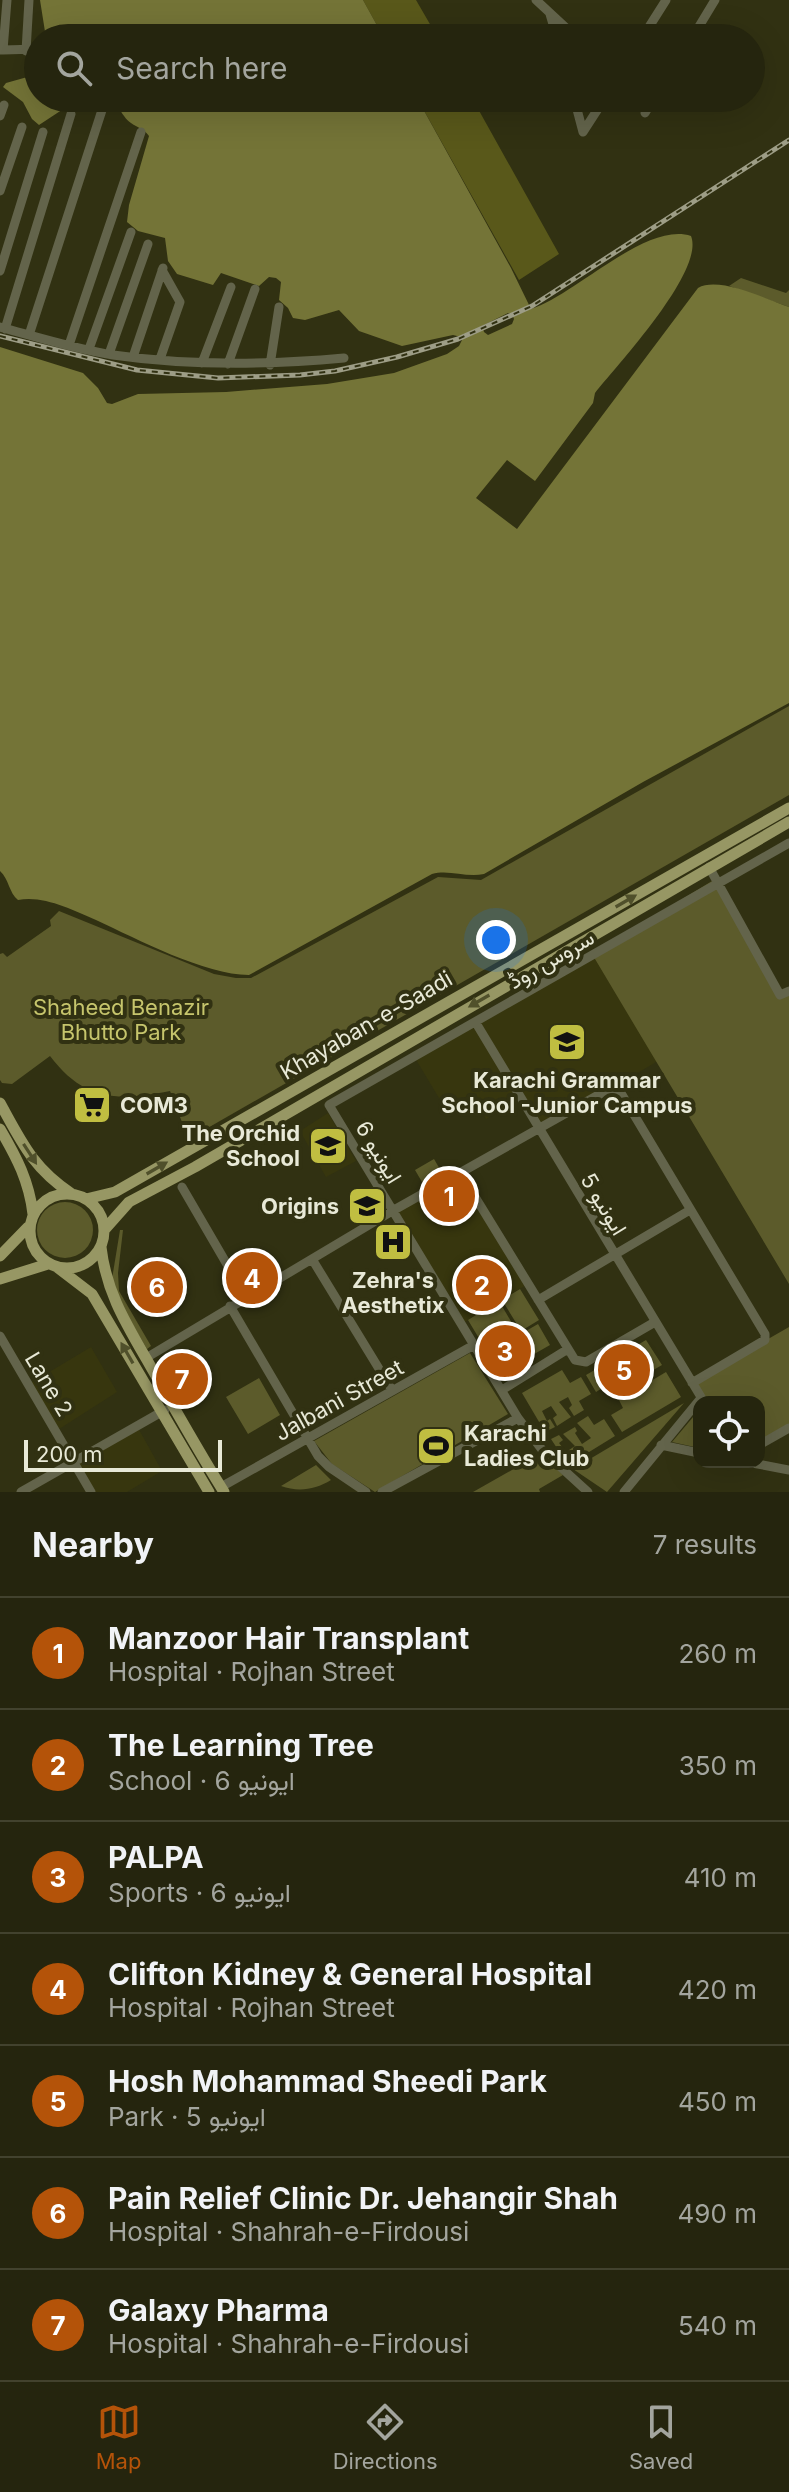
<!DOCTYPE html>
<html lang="en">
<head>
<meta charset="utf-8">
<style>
	:root { --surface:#25250e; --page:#31311c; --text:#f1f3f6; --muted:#a3a59e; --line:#42422e; --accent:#b45309 }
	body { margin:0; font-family:Inter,Vazirmatn,sans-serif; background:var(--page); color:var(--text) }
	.controls { position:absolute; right:24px; bottom:24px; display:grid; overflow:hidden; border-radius:16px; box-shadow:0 8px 32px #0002 }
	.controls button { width:72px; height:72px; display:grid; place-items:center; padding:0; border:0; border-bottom:2px solid var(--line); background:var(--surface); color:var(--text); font:40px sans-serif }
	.scale { position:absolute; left:24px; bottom:20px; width:198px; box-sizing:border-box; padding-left:8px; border:4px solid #e8e9d7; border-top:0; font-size:22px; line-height:28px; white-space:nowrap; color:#e8e9d7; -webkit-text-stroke:6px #313112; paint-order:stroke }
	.you { position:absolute; left:496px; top:940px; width:28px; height:28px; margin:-20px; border:6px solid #fff; border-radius:50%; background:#1a73e8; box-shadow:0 0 0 12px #1a73e833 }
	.badge { display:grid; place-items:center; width:52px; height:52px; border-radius:50%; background:var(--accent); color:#fff; font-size:26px; font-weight:700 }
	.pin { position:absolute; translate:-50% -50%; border:4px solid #fff; box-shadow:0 2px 8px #0006 }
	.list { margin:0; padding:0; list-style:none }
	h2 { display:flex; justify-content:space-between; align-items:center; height:104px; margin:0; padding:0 32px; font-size:34px }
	h2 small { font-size:26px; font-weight:400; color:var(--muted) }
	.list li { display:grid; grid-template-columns:52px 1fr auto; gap:24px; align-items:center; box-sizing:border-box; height:112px; padding:0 32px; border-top:2px solid var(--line) }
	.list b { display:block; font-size:30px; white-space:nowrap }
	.list p { margin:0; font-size:26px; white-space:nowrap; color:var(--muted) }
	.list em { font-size:26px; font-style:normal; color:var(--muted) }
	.icon { flex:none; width:44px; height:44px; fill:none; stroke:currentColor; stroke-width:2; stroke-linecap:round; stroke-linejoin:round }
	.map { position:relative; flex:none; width:789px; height:1492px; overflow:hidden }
	.search { position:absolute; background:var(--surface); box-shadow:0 8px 32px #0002; left:24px; right:24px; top:24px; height:88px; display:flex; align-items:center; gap:20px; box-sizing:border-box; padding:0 28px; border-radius:44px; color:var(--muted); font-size:30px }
	.sheet { height:888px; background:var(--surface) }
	nav { display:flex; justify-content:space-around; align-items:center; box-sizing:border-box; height:112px; border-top:2px solid var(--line); background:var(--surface); font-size:22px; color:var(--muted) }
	nav a { display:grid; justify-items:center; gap:4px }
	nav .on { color:var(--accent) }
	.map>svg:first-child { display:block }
	.built { fill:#37360e }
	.green { fill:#5c5b2b }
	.forest { fill:#59581a }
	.water { fill:#747437; fill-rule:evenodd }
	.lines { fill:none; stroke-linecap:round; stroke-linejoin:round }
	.minor { stroke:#63644b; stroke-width:9 }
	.major { stroke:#979764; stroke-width:11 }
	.rail-casing { stroke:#9d9d86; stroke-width:5 }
	.rail { stroke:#313112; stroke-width:2; stroke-dasharray:6; stroke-linecap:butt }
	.oneway { fill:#50502b }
	.labels { text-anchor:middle; stroke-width:8; stroke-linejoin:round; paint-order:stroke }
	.street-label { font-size:22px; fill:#e8e9d7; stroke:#313112 }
	.park-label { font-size:22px; fill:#c6c56c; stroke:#313112 }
	.poi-label { font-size:22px; font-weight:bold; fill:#e8e9d7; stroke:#313112 }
</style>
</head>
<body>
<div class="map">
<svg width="789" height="1492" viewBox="0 0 789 1492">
	<rect width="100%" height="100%" fill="#313112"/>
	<path class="built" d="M592 954 658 1061 539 1130 520 1099 486 1119 471 1094 445 1108 415 1058Z
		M328 1113 356 1161 326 1177 300 1131Z
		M461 1174 528 1284 460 1325 392 1212Z
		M91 1347 117 1392 56 1431 26 1386Z
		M137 1426 162 1471 127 1492H89L74 1461Z"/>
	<path class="green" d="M741 278 786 293 789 290V307L729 286Z
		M789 706V795L192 1137 187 1135 170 1091C118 1101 85 1102 50 1056L12 1084 2 1083 0 1080V954L3 953 7 957 51 926 50 920 59 911 214 974 236 978H251L438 877 481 880Z
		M712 881 780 995 789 991V1284L592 954Z
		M434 1159 441 1171 422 1182 415 1170Z
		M37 1230a28 28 0 1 1 56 0a28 28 0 1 1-56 0Z
		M120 1230H123L118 1273 119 1291 151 1346 147 1349 117 1298 112 1279Z
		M520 1289 539 1320 521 1331 502 1300Z
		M499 1301 519 1335 538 1324 550 1345 529 1357 512 1328 483 1345 468 1320Z
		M789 1327V1427L759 1444V1402H704L692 1383Z
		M646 1340 662 1365 612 1394 607 1385 596 1392 586 1375Z
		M470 1353 508 1414 375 1492 332 1464 314 1441Z
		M562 1370 570 1383 581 1377 591 1394 579 1401 584 1410 574 1416 569 1408 572 1405 568 1397 559 1402 571 1417 557 1426 553 1418 557 1415 551 1406 542 1411 547 1421 550 1419 555 1427 545 1432 522 1393Z
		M666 1372 681 1397 622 1432 611 1415 623 1408 619 1400Z
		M259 1378 280 1415 248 1434 226 1397Z
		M684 1403 607 1492 573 1469Z
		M699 1410V1448L672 1442Z
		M588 1416 594 1425 604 1419 615 1436 568 1465 551 1439 559 1435 563 1440 559 1443 566 1452 575 1446 563 1434 575 1427 577 1431 575 1433 582 1444 591 1438 577 1423Z
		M542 1453 563 1475 539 1489 540 1492H473Z
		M316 1465 331 1480C315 1490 298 1492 281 1486Z"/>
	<path class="forest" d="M363 0H416L438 38H384Z
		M417 98H472L559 254 519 280Z"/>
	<path class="water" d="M40 0H363L384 38H46Z
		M38 74V98H80L39 125 32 119 23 102 3 87 6 83Z
		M105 98H417L511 268 531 309C574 296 646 221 691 236 705 271 618 364 595 393L593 403 535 481 507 460 476 498 517 529 698 288C719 276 766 299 789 307V703L643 782 484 874C466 878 449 869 432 874L249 975C205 975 137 939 96 920 72 910 44 895 18 900 9 893 9 879 0 871V347L83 373 98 388 107 403 112 404 138 394 226 392 327 384 394 373 447 354 459 346 462 340 461 337 453 335 402 346 359 331 339 310 305 320 293 318 288 308 279 300 281 282 276 278 269 277 259 286 221 273 213 285 177 274 168 261 165 238 138 231 127 222 129 205 149 136C143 128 138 128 131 123 120 115 122 106 105 98ZM508 313 512 314 514 319 512 324 488 335 484 332 482 326Z"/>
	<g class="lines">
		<path class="minor" d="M536 0 577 38
			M550 14 557 38
			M642 38 666 0
			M692 38 715 0
			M0 50H3L7 0
			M3 50 38 49
			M26 51 29 0
			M574 98 583 132
			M645 113 654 98
			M0 116 4 105
			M583 132 605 98
			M0 191 22 127
			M0 271 43 132
			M0 327C37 337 75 349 113 355 190 366 267 365 344 358
			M5 329 71 114
			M29 335 104 104
			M69 345 141 132
			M89 349 131 232
			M109 354 148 244
			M133 357 163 268
			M160 359 180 302 162 270
			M202 363 231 287
			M228 364 255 289
			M270 365 279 307
			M709 867 780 995 789 991
			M476 1023 704 1402
			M461 1174 575 1360 586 1362 655 1322
			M182 1187 246 1297
			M312 1259 392 1390
			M538 1300 690 1210
			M230 1306 318 1456 329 1467 366 1492
			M0 1336 91 1492
			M146 1358 394 1210 609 1089H616L621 1093 765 1334V1340L692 1383
			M502 1390 568 1349
			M661 1445 699 1453
			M759 1445 789 1428
			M747 1462 789 1470
			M221 1487 474 1345
			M21 1492 165 1410
			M382 1492 518 1418
			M588 1492 543 1451 518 1418 329 1105 789 843
			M624 1492 701 1398"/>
		<path class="major" d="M0 1103C22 1143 33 1168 72 1194
			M0 1129C17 1158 29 1181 33 1214
			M30 1231a37 37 0 1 1 74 0a37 37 0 1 1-74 0Z
			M86 1199 115 1192 789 808
			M105 1229 129 1202 195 1167 789 822
			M101 1247C106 1291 125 1322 147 1360 172 1404 197 1449 224 1492
			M0 1256 28 1227
			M58 1268 92 1294 209 1492
			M0 1279 48 1264"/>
		<g class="rail-casing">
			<path id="rail" d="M0 336 137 370 218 378 300 375 335 371 397 357 458 339 532 306 789 140"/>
		</g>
		<use href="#rail" class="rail"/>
	</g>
	<defs><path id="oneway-solid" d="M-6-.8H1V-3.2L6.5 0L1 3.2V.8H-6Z" transform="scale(2)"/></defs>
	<g class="oneway">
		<use href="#oneway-solid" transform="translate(626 901) rotate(-30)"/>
		<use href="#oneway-solid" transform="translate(479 1001) rotate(150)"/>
		<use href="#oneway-solid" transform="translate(30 1154) rotate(57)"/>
		<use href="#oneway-solid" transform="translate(157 1168) rotate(-30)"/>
		<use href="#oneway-solid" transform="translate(127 1353) rotate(-120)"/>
	</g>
	<defs>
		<g id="school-square" transform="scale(2)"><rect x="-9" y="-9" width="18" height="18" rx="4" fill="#c0be41" stroke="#313112"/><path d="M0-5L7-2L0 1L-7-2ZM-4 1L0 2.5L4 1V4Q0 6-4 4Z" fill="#111"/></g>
		<g id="supermarket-square" transform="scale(2)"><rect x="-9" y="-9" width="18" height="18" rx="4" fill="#c0be41" stroke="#313112"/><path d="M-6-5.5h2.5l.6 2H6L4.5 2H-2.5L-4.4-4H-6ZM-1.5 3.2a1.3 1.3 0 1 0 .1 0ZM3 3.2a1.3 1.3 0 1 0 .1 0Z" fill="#111"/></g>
		<g id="hospital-square" transform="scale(2)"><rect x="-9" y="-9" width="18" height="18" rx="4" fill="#c0be41" stroke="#313112"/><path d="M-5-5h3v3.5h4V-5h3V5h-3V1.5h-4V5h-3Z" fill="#111"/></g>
		<g id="stadium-square" transform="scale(2)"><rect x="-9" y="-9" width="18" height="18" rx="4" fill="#c0be41" stroke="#313112"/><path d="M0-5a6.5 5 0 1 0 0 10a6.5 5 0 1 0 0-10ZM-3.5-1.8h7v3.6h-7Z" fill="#111"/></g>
	</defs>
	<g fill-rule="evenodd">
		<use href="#school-square" x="567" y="1042"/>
		<use href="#supermarket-square" x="92" y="1105"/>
		<use href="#school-square" x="328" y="1146"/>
		<use href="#school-square" x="367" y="1206"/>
		<use href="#hospital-square" x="393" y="1242"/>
		<use href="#stadium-square" x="436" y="1446"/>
	</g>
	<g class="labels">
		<g class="street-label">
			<text transform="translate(551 959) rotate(-30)" y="8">سروس روڈ</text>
			<text transform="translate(366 1025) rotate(-30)" y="8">Khayaban-e-Saadi</text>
			<text transform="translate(379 1152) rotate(59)" y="8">ایونیو 6</text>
			<text transform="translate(604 1204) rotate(59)" y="8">ایونیو 5</text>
			<text transform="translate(49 1384) rotate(59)" y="8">Lane 2</text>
			<text transform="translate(339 1400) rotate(-29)" y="8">Jalbani Street</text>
		</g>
		<g class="park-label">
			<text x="121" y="1015">Shaheed Benazir<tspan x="121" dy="25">Bhutto Park</tspan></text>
		</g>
		<g class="poi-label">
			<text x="567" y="1088">Karachi Grammar<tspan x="567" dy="25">School -Junior Campus</tspan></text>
			<text x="120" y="1113" text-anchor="start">COM3</text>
			<text x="300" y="1141" text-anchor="end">The Orchid<tspan x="300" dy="25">School</tspan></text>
			<text x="339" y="1214" text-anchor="end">Origins</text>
			<text x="393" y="1288">Zehra's<tspan x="393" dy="25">Aesthetix</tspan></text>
			<text x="464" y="1441" text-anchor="start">Karachi<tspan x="464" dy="25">Ladies Club</tspan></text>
		</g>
	</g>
</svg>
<div class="controls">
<button><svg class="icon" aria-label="locate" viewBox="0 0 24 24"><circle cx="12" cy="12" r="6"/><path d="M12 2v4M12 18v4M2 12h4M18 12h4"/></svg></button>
</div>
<div class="scale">200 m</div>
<div class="you"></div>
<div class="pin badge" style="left:449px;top:1196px">1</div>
<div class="pin badge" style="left:482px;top:1285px">2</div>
<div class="pin badge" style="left:505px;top:1351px">3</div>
<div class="pin badge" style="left:252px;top:1278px">4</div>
<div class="pin badge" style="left:624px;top:1370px">5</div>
<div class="pin badge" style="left:157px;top:1287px">6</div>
<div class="pin badge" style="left:182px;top:1379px">7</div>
<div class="search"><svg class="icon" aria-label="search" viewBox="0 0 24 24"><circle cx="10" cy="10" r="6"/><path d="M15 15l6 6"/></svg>Search here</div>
</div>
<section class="sheet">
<h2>Nearby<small>7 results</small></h2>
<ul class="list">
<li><span class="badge">1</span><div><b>Manzoor Hair Transplant</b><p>Hospital · Rojhan Street</p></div><em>260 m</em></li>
<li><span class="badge">2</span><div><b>The Learning Tree</b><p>School · ایونیو 6</p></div><em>350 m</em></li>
<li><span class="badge">3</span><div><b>PALPA</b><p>Sports · ایونیو 6</p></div><em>410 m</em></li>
<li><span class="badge">4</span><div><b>Clifton Kidney &amp; General Hospital</b><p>Hospital · Rojhan Street</p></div><em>420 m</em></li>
<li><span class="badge">5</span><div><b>Hosh Mohammad Sheedi Park</b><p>Park · ایونیو 5</p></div><em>450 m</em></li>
<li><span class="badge">6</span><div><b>Pain Relief Clinic Dr. Jehangir Shah</b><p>Hospital · Shahrah-e-Firdousi</p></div><em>490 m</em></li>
<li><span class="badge">7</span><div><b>Galaxy Pharma</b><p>Hospital · Shahrah-e-Firdousi</p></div><em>540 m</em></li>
</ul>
</section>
<nav>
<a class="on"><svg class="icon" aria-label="map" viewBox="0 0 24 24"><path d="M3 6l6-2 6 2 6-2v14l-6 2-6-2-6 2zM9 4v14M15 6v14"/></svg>Map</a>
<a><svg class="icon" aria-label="directions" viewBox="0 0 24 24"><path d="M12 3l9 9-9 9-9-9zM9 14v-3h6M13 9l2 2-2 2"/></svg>Directions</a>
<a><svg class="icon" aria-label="saved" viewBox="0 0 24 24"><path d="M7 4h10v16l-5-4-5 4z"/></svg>Saved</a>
</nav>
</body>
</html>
